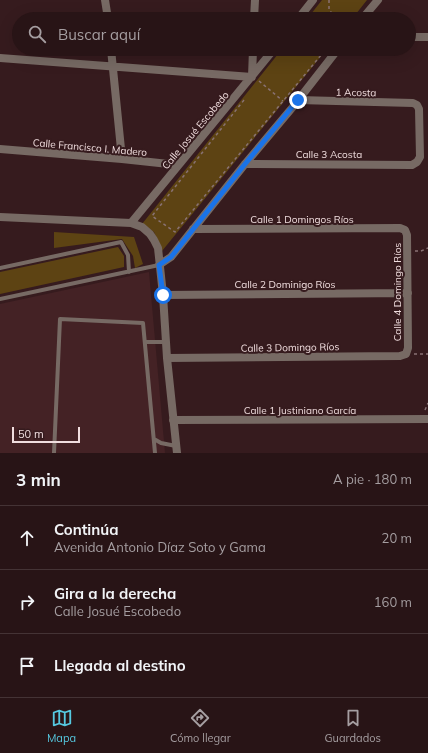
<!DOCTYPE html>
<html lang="es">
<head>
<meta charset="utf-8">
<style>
	:root { --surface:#281416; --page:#301d1f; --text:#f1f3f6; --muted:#a59ea1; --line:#443335; --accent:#56c9e1 }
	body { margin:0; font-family:Mulish,sans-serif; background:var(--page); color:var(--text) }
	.scale { position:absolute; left:12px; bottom:10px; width:68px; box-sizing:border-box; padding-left:4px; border:2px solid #f1dedf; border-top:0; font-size:11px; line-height:14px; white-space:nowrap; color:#f1dedf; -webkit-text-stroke:3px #361b1e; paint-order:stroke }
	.stop { position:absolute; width:12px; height:12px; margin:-9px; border:3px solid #1a73e8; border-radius:50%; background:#fff }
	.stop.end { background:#1a73e8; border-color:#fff; box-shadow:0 1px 4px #0008 }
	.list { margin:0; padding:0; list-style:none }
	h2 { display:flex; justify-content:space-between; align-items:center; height:52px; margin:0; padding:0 16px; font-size:17px }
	h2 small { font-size:13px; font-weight:400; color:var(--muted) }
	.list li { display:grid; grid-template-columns:26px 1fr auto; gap:12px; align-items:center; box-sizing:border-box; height:64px; padding:0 16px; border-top:1px solid var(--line) }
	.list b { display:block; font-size:15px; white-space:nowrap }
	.list p { margin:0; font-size:13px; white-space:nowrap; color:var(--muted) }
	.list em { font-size:13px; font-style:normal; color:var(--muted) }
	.icon { flex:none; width:22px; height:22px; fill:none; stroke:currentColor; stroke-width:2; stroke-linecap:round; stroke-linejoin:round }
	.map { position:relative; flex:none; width:428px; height:453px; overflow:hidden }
	.search { position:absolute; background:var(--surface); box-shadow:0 4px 16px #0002; left:12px; right:12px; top:12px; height:44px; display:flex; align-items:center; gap:10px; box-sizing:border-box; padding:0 14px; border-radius:22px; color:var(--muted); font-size:15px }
	.sheet { height:244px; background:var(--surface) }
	nav { display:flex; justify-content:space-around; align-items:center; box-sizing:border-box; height:56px; border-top:1px solid var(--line); background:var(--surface); font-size:11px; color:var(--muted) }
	nav a { display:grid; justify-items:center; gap:2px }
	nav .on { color:var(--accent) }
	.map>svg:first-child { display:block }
	.built { fill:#442225 }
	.green { fill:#5d4313 }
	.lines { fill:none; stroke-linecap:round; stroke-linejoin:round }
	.path { stroke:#897274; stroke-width:1.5; stroke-dasharray:3 3; stroke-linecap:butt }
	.lane { stroke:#776a64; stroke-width:4 }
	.street { stroke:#776a64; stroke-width:8 }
	.route { stroke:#1a73e8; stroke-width:5 }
	.labels { text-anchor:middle; stroke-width:4; stroke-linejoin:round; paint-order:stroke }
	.street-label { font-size:10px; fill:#f1dedf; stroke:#361b1e }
</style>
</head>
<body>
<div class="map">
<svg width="428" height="453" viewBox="0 0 428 453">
	<rect width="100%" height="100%" fill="#361b1e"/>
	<path class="built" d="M149 272 165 453H0V304Z"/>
	<path class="green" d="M322 0H367L352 19H307Z
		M282 49H327L162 251 154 232 142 224Z
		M54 232 134 237 143 264 135 268 133 256 122 239 54 248Z
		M118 247 124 256V267L0 294V272Z"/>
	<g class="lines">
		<path class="path" d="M329 0V10L338 19
			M351 19 354 14
			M282 53 285 49
			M259 81 283 101
			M244 100 152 216 175 232 326 49
			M415 251H421L428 248
			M414 354H428
			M425 410 428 403"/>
		<path class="lane" d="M0 268 121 242 128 255 129 272
			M0 299 159 265
			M145 342H166
			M154 439 161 443 176 446
			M54 453 60 319 143 323 155 453"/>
		<path class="street" d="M105 0 108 19
			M254 19 255 0
			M298 19 313 0
			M362 19 378 0
			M409 37H428
			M111 49 122 159
			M0 58 252 77 253 49
			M0 149 122 159 178 165
			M245 164 412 165 417 162 420 157 419 109 417 105 413 103 298 100
			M0 217 131 223 142 227 150 234 154 240 158 248 163 295 167 358 177 453
			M131 223 274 49
			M159 265 171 257 245 164 292 108 338 49
			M163 295 408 293
			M167 358 400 356 406 354 408 348 407 235 405 230 400 228 193 229
			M173 420 428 419"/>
	</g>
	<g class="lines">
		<path class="route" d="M163 295 159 265 171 257 245 164 298 100"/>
	</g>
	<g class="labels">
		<g class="street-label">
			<text transform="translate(356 92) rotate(1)" y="4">1 Acosta</text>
			<text transform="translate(195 130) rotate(-50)" y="4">Calle Josué Escobedo</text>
			<text transform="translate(90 147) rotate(5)" y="4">Calle Francisco I. Madero</text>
			<text x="329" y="158">Calle 3 Acosta</text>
			<text x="302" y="223">Calle 1 Domingos Ríos</text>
			<text x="285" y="288">Calle 2 Dominigo Ríos</text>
			<text transform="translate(397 292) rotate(-90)" y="4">Calle 4 Domingo Ríos</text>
			<text transform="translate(290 347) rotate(-1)" y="4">Calle 3 Domingo Ríos</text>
			<text x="300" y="414">Calle 1 Justiniano García</text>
		</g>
	</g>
</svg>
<div class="scale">50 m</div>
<div class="stop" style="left:163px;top:295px"></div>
<div class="stop end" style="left:298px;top:100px"></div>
<div class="search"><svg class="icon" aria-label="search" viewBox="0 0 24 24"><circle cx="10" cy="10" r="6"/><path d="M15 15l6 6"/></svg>Buscar aquí</div>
</div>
<section class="sheet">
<h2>3 min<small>A pie · 180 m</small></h2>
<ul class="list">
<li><svg class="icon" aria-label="ahead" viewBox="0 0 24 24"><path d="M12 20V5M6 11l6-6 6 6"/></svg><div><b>Continúa</b><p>Avenida Antonio Díaz Soto y Gama</p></div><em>20 m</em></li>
<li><svg class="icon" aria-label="right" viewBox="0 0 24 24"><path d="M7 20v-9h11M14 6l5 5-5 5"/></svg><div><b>Gira a la derecha</b><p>Calle Josué Escobedo</p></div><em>160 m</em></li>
<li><svg class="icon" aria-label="arrive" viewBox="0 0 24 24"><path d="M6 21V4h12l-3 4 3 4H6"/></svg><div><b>Llegada al destino</b></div></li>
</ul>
</section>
<nav>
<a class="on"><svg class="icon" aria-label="map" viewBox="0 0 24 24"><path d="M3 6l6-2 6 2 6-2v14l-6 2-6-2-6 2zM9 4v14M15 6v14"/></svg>Mapa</a>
<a><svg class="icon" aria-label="directions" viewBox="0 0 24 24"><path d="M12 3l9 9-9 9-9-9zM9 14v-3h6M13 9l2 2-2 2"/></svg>Cómo llegar</a>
<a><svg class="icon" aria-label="saved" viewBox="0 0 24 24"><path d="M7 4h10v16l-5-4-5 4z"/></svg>Guardados</a>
</nav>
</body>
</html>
